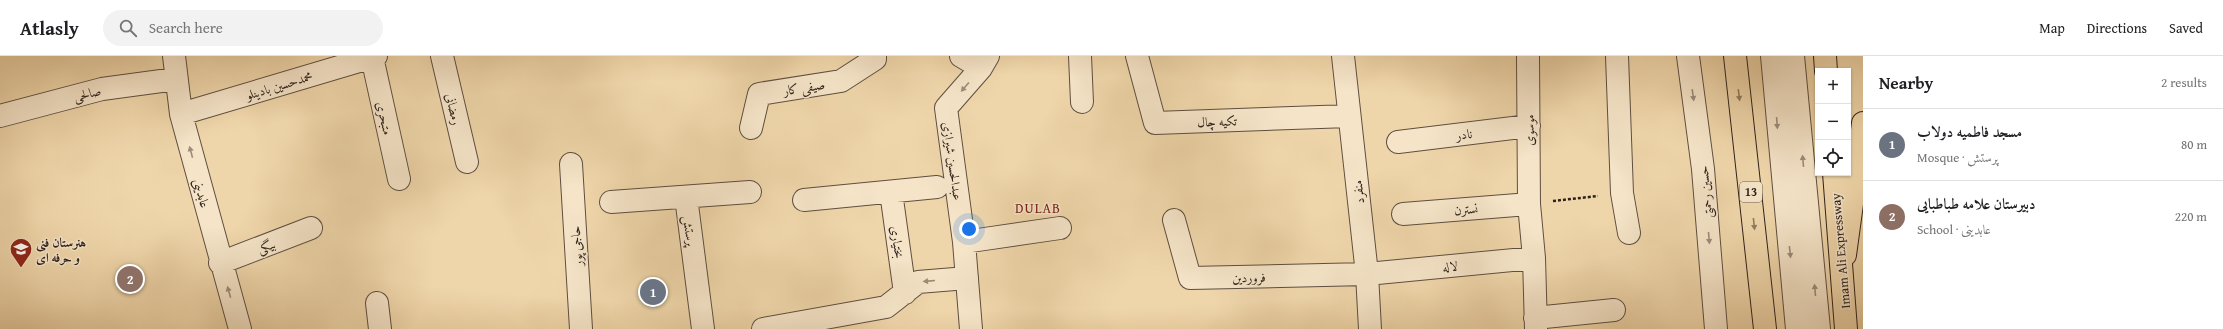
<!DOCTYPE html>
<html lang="en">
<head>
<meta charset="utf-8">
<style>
	:root { --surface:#fff; --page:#f2f2f2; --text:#202124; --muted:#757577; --line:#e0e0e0; --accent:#db2777 }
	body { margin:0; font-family:"Gentium Book Plus",Amiri,serif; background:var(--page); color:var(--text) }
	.controls { position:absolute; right:12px; top:12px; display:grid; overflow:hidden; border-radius:0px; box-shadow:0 1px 3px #0004 }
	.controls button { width:36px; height:36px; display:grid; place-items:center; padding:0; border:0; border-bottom:1px solid var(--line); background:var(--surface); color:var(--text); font:20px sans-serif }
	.you { position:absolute; left:969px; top:173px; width:14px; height:14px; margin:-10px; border:3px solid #fff; border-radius:50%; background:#1a73e8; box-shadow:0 0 0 6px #1a73e833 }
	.badge { display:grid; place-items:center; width:26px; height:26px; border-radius:50%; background:var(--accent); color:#fff; font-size:13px; font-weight:700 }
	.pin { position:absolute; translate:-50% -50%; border:2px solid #fff; box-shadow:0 1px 4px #0006 }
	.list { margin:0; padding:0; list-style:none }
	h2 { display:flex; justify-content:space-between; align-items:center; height:52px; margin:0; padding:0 16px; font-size:17px }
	h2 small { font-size:13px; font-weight:400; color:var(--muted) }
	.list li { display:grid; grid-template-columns:26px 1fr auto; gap:12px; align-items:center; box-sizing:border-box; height:72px; padding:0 16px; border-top:1px solid var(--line) }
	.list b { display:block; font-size:15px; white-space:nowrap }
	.list p { margin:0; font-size:13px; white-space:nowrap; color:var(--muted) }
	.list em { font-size:13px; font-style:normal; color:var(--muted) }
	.icon { flex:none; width:22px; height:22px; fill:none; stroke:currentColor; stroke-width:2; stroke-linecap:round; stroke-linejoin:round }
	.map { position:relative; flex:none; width:1863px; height:273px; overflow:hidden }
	header { display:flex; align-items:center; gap:24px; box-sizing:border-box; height:56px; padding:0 20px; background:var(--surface); border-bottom:1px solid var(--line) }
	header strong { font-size:19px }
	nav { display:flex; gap:22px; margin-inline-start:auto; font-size:14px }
	.search { width:280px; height:36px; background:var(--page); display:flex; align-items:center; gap:10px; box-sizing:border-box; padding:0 14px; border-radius:22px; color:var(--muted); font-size:15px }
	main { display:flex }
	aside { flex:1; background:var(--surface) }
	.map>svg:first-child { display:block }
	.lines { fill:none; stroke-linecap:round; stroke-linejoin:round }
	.minor-casing { stroke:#5e4e40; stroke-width:24 }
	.major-casing { stroke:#2e211c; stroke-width:24 }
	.highway-casing { stroke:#2e211c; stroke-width:24 }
	.path { stroke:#2e211c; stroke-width:2.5; stroke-dasharray:3 2; stroke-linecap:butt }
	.minor { stroke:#f5e4c8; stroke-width:22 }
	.major { stroke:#efd6aa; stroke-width:22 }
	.highway { stroke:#efd6aa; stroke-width:22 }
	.oneway { fill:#9b8c7b }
	.oneway2 { fill:#8e7c63 }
	.labels { text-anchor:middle; stroke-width:3; stroke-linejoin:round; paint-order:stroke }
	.shield { fill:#f5e4c8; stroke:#6a5c50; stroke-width:1 }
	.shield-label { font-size:12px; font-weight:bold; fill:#2e211c }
	.street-label { font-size:13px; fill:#2e211c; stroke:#f5e4c8 }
	.poi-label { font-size:13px; font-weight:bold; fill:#2e211c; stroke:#f5e4c8; text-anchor:start }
	.neighbourhood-label { font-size:14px; letter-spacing:1px; fill:#7a1f14; stroke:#f5e4c8 }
</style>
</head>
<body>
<header>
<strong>Atlasly</strong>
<div class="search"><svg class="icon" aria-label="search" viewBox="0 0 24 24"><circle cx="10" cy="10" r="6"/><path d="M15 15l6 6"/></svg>Search here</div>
<nav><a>Map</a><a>Directions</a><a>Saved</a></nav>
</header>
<main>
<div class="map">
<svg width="1863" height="273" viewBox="0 0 1863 273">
	<rect width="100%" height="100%" fill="#efd6aa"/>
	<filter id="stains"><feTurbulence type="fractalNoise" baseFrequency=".005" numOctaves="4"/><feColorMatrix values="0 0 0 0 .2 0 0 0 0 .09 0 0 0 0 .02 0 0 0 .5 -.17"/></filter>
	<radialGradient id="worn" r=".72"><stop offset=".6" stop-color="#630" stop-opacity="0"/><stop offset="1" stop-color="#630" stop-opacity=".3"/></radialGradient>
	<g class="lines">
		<g class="minor-casing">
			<path id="minor" d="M174 0 181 58 240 273
				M442 0 467 106
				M961 0 981 12
				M1080 0 1082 46
				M1137 0 1155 67 1349 60
				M1343 0 1367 218 1370 273
				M1528 0 1529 148 1534 202 1536 273
				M1617 0 1622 137 1629 177
				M1688 0 1703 113 1716 273
				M1772 0 1797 273
				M1793 0 1819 273
				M372 1 399 123
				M181 58 376 0
				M0 60 102 33 176 23
				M751 72 759 38 841 25 875 3V0
				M1398 86 1529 70
				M571 108 581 273
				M891 136 905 237
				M686 141 703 273
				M804 144 937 131
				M611 146 750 136
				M1403 158 1529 148
				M1174 164 1190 222 1367 218 1534 202
				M964 186 1060 172
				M220 207 311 172
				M377 247 380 273
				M1535 262 1614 254
				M763 273 886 251 918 226 967 222
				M971 273 964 186 946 52 981 12 988 0"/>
		</g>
		<g class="major-casing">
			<path id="major" d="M1845 199 1863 67"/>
		</g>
		<g class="highway-casing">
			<path id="highway" d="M1735 0 1765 273
				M1825 0 1826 15
				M1834 117 1846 273"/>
		</g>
		<path class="path" d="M1553 145 1598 140"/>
		<use href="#minor" class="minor"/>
		<use href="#major" class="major"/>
		<use href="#highway" class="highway"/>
	</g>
	<defs><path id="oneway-solid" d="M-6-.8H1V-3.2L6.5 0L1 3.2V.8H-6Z"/></defs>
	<g class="oneway">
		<use href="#oneway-solid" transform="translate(965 31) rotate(131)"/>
		<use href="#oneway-solid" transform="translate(1693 39) rotate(82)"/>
		<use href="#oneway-solid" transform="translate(1777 67) rotate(86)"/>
		<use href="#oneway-solid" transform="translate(191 96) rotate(-105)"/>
		<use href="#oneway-solid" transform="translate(1803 105) rotate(-95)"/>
		<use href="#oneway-solid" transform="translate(1709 182) rotate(85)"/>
		<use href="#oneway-solid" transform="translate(1790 196) rotate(84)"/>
		<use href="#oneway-solid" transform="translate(929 225) rotate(175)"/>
		<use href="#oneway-solid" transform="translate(1815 234) rotate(-95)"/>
		<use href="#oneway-solid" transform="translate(229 236) rotate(-106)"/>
	</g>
	<g class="oneway2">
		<use href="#oneway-solid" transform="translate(1739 39) rotate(83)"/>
		<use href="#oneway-solid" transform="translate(1754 168) rotate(84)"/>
	</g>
	<defs>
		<g id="school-pin" transform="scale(1.15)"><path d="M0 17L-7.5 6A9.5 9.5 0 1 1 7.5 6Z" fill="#8f2418" stroke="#f5e4c8"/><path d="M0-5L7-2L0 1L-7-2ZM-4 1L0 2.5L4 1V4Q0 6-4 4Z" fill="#fff"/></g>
	</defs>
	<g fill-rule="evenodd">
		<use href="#school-pin" x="21" y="193"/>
	</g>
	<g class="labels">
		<rect class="shield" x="1740" y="126" width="22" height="20" rx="3"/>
		<g class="shield-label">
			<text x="1751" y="140">13</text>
		</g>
		<g class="street-label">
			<text transform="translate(279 29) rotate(-17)" y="5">محمدحسین بادینلو</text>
			<text transform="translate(804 31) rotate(-9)" y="5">صیفی کار</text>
			<text transform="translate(87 37) rotate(-14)" y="5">صالحی</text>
			<text transform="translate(454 53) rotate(77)" y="5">رمضانی</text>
			<text transform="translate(385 62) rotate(77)" y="5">متبحری</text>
			<text transform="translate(1217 65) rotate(-2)" y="5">تکیه چال</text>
			<text transform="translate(1529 74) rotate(-90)" y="5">موسوی</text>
			<text transform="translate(1464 78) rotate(-7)" y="5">نادر</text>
			<text transform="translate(953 105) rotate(82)" y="5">عبدالحسین شیرازی</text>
			<text transform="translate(1358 136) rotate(-96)" y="5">منفرد</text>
			<text transform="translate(1705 136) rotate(-95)" y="5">حسین رحمتی</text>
			<text transform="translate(202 137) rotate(75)" y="5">عابدینی</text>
			<text transform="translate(1466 153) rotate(-5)" y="5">نسترن</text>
			<text transform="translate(690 175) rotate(83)" y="5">پرستش</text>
			<text transform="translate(898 186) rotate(82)" y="5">بختیاری</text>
			<text transform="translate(266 190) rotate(-21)" y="5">بیگی</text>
			<text transform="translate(576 190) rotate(-94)" y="5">حاجی پور</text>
			<text transform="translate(1840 195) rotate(-95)" y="5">Imam Ali Expressway</text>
			<text transform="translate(1450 210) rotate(-6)" y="5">لاله</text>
			<text transform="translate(1249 221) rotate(-1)" y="5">فروردین</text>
		</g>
		<g class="poi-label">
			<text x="36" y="191">هنرستان فنی<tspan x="36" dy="15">و حرفه ای</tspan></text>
		</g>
		<g class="neighbourhood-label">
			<text x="1038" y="157">DULAB</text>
		</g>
	</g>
	<rect width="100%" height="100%" filter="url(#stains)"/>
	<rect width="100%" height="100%" fill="url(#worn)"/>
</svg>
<div class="controls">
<button>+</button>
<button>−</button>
<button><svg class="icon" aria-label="locate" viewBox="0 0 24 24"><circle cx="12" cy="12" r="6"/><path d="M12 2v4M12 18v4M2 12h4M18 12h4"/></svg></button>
</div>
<div class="you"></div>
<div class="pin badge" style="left:653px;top:236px;background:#6b7280">1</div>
<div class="pin badge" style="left:130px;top:223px;background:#8d6e63">2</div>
</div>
<aside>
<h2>Nearby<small>2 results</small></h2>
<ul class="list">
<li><span class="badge" style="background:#6b7280">1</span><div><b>مسجد فاطمیه دولاب</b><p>Mosque · پرستش</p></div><em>80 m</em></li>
<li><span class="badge" style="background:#8d6e63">2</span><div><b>دبیرستان علامه طباطبایی</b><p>School · عابدینی</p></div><em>220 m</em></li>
</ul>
</aside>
</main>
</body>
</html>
